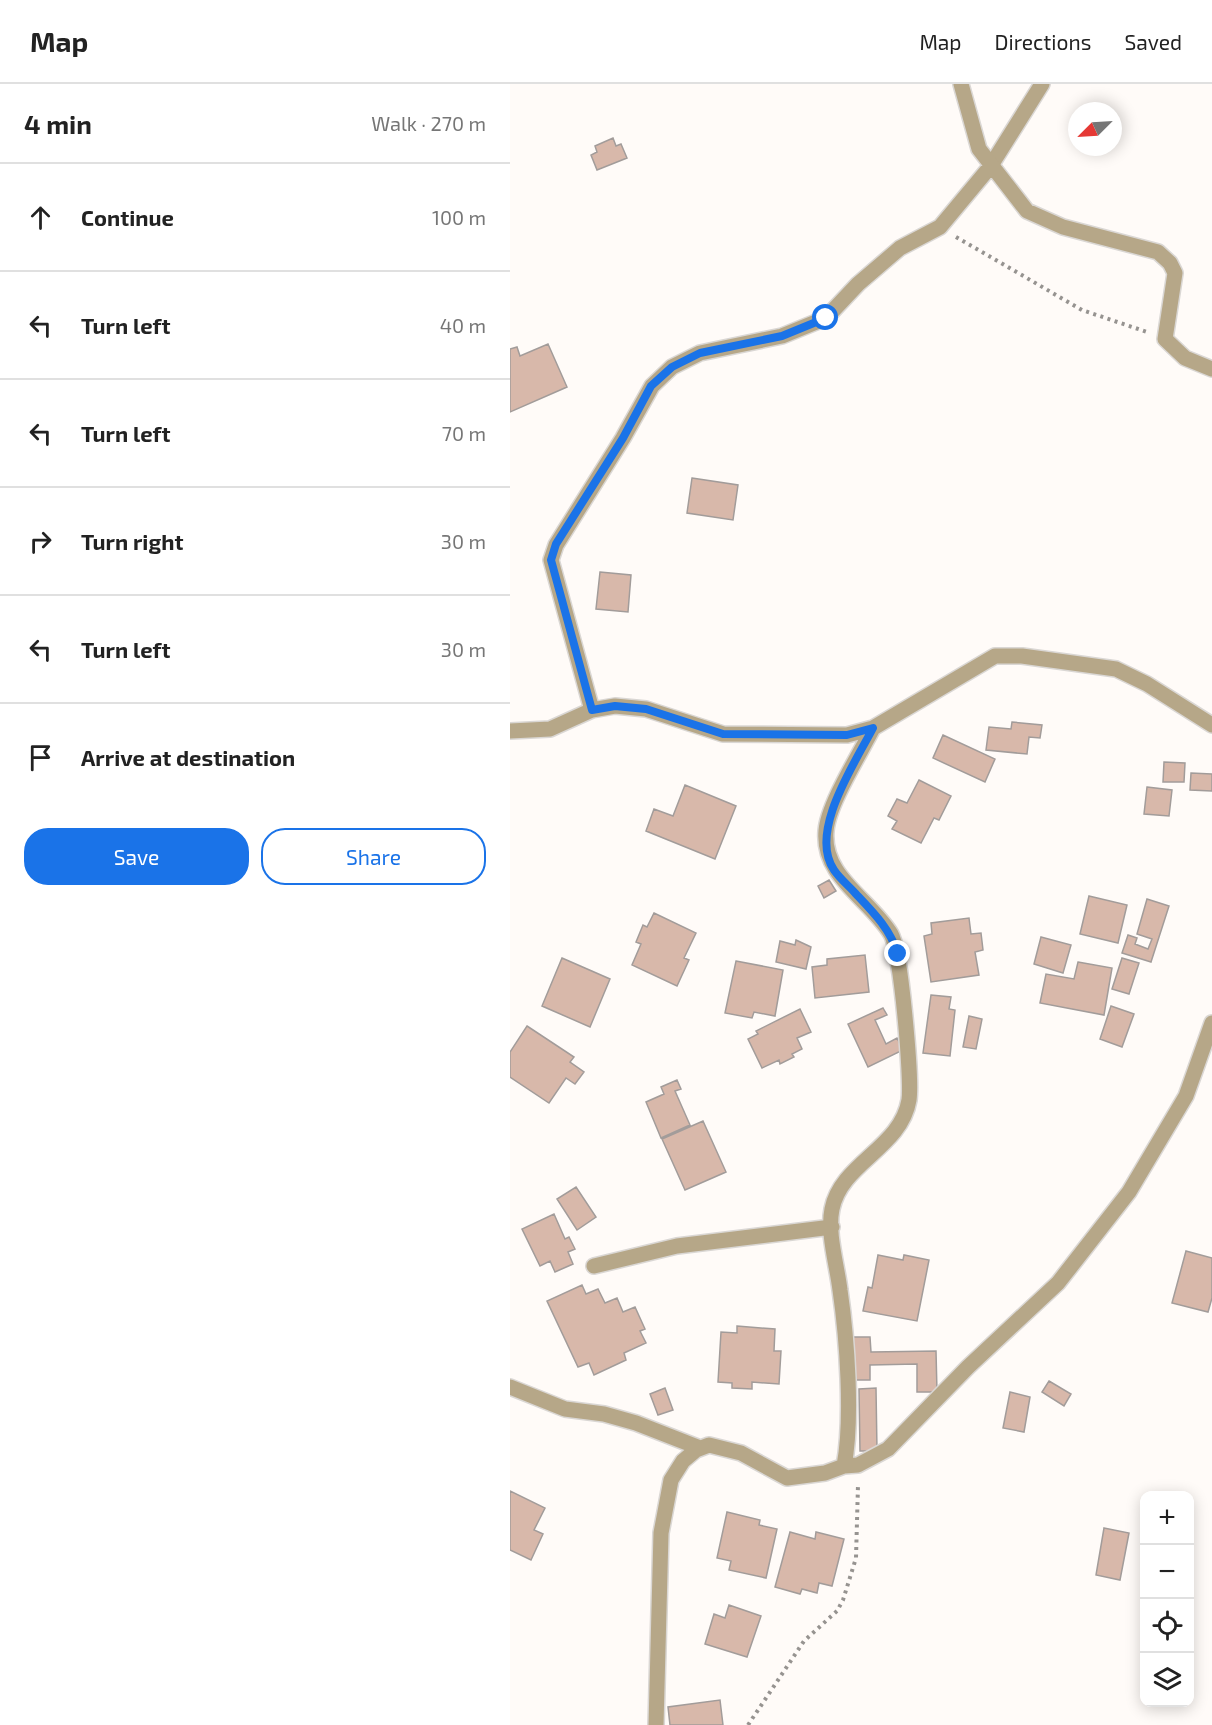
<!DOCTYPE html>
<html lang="en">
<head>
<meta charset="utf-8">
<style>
	:root { --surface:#fff; --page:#f2f2f2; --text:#222; --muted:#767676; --line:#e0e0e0; --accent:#1a73e8 }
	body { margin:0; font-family:"Exo 2",sans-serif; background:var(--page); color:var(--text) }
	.controls { position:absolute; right:18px; bottom:18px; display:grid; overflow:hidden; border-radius:12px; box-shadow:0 3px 15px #0003 }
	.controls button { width:54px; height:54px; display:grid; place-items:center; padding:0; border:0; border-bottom:2px solid var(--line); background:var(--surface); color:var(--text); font:30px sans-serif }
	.compass { position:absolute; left:558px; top:18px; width:54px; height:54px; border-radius:50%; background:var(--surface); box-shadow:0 3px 15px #0003; rotate:246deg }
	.stop { position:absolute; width:18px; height:18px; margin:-14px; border:4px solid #1a73e8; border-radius:50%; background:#fff }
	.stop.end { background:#1a73e8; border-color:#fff; box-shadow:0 2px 6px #0008 }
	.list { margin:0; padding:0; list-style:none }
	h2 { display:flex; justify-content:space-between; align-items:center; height:78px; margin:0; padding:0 24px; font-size:26px }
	h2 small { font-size:20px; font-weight:400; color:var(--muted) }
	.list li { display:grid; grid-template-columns:39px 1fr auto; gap:18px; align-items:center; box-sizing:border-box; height:108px; padding:0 24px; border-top:2px solid var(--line) }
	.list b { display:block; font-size:22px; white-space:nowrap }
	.list em { font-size:20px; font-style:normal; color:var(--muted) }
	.actions { display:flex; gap:12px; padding:18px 24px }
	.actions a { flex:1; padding:14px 0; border:2px solid var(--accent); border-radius:24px; text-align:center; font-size:21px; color:var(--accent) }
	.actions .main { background:var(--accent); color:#fff }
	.icon { flex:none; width:33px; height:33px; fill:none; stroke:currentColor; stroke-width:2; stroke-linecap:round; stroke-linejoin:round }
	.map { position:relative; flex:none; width:702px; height:1641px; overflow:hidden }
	header { display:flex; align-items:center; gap:36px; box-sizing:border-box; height:84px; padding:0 30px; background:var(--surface); border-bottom:2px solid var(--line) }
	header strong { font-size:28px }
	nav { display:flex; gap:33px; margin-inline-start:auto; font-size:21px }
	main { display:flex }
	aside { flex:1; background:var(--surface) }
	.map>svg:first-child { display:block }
	.building { fill:#d8b8aa; stroke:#a29c9a; stroke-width:1.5 }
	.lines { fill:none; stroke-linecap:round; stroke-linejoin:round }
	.service-casing { stroke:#dad7d4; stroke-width:18 }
	.minor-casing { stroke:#dad7d4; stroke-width:18 }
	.path { stroke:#969390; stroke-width:4; stroke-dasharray:3 4.5; stroke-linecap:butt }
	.service { stroke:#b6a788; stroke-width:15 }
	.minor { stroke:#b6a788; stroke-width:15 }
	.route { stroke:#1a73e8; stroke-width:8 }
</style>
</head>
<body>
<header>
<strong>Map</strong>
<nav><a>Map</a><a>Directions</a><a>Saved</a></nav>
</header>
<main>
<aside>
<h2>4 min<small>Walk · 270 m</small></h2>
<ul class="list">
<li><svg class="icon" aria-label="ahead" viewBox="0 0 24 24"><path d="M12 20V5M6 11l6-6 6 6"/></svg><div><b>Continue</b></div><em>100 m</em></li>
<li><svg class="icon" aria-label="left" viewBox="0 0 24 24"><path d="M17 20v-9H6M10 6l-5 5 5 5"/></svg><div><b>Turn left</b></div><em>40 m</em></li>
<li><svg class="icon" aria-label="left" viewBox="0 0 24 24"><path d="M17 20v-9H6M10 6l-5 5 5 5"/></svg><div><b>Turn left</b></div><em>70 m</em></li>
<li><svg class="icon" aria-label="right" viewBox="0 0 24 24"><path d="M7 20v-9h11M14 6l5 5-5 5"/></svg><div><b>Turn right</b></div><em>30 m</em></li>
<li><svg class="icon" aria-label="left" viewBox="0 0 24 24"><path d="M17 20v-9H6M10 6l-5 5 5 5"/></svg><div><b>Turn left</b></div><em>30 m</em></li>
<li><svg class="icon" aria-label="arrive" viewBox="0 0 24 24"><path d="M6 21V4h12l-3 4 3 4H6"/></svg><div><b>Arrive at destination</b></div></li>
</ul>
<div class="actions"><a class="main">Save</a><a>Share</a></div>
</aside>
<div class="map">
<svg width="702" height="1641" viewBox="0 0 702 1641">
	<rect width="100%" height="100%" fill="#fffbf8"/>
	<path class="building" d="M103 54 106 62 111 60 117 74 87 86 81 71 87 68 85 62Z
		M38 260 57 303 0 328V265L7 263 10 272Z
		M182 394 228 401 223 436 177 429Z
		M90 488 121 491 118 528 86 525Z
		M502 638 532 641 530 654 519 653 517 670 476 666 479 643 501 645Z
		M433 651 485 675 475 698 423 674Z
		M654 678 675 679 674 698H653Z
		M681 689 702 690V707L680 706Z
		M409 696 441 712 429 736 424 734 411 759 382 745 387 737 378 732 387 715 397 719Z
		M175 701 226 722 205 775 136 747 144 725 163 732Z
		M637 703 662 706 659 732 634 730Z
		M319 796 326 807 314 814 308 802Z
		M579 812 617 821 608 859 570 850Z
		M637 815 659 822 641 878 612 869 618 851 627 854 625 860 638 865 642 855 627 850Z
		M144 829 186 849 174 874 179 876 167 902 122 881 131 860 126 858 133 841 137 843Z
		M459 834 461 850 471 849 473 866 465 868 469 891 421 898 414 852 422 850 421 839Z
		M531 853 561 861 553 889 524 880Z
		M286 856 301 863 296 885 266 878 270 857 285 861Z
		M355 871 359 908 305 914 302 883 317 881V875Z
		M52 874 100 895 80 943 32 922Z
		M612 874 629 879 619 910 602 905Z
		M226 877 273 886 265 932 244 928 242 934 215 929Z
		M568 878 602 884 594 931 530 919 536 890 564 895Z
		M421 911 441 913 439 925 445 926 440 972 413 969Z
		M601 922 624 930 612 963 590 955Z
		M373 924 377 931 365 936 376 960 387 954 393 966 358 983 338 940Z
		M290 925 301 948 287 954 292 965 282 970 284 973 270 980 269 976 252 984 238 955 248 950 246 947Z
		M459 932 472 935 466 965 453 963Z
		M17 942 64 973 60 978 74 988 65 1000 56 994 39 1019 0 993V968Z
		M167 996 171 1005 165 1007 180 1041 151 1054 136 1018 154 1010 151 1003Z
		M193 1037 216 1088 175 1106 152 1055Z
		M66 1103 86 1133 67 1146 47 1115Z
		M44 1130 55 1155 59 1153 65 1165 58 1168 63 1180 45 1188 40 1177 30 1182 12 1145Z
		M676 1167 702 1174V1214L698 1228 662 1219Z
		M368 1171 393 1176 394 1171 419 1176 407 1237 353 1227 358 1203 362 1204Z
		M72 1201 76 1210 88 1205 95 1219 107 1214 113 1228 125 1223 135 1245 130 1247 136 1259 114 1269 116 1276 84 1291 79 1279 68 1283 37 1217Z
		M227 1242 265 1245 264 1267H271L269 1300 242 1298V1305L222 1304V1299L208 1298 211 1248 227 1249Z
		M343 1253H360L361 1268 426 1267 427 1308H407V1280L360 1281V1296H344Z
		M539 1297 561 1310 554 1322 532 1308Z
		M155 1304 163 1326 148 1331 140 1310Z
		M366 1304 367 1367H350L349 1305Z
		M500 1308 520 1313 514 1348 493 1344Z
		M0 1407 35 1424 24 1446 33 1450 21 1476 0 1466Z
		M217 1428 250 1436 249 1441 267 1445 256 1494 219 1486 221 1477 207 1474Z
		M594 1444 619 1449 610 1496 586 1491Z
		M280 1448 305 1455 306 1448 334 1455 322 1502 309 1499 307 1509 292 1505 290 1510 265 1503Z
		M219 1521 251 1532 237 1573 195 1560 204 1530 215 1534Z
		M210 1616 213 1641H160L158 1623Z"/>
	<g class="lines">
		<g class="service-casing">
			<path id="service" d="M480 83 532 0"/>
		</g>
		<g class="minor-casing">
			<path id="minor" d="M451 0 469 65 517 127 553 143 648 168 660 179 665 189 655 255 675 274 702 285
				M82 626 41 476 46 461 113 354 142 302 162 283 190 269 272 252 316 234 348 200 390 164 430 143 480 83
				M0 647 40 645 82 626 105 622 136 625 213 650 337 651 363 644 485 572H512L606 585 637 600 702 641
				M84 1182 167 1162 322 1143
				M0 1303 55 1325 94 1330 126 1339 190 1364
				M334 1382 348 1381 378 1365 458 1283 548 1199 619 1108 676 1012 702 939
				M146 1641 151 1449 161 1396 173 1377 186 1366 199 1361 231 1369 277 1394 315 1389 334 1382C343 1335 337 1254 330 1206 327 1181 317 1149 322 1125 331 1079 391 1064 399 1016 402 996 391 866 381 850 360 815 312 793 316 747 318 720 350 670 363 644"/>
		</g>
		<path class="path" d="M446 153 572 226 637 248
			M238 1641 294 1557 327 1527 333 1516 346 1474 348 1401"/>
		<use href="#service" class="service"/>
		<use href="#minor" class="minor"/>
	</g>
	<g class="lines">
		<path class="route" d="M316 234 272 252 190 269 162 283 141 302 113 354 46 460 41 476 82 626 105 622 136 625 213 650 337 651 363 644C345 679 298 748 324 786 330 795 339 802 346 810 364 829 380 845 388 870"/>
	</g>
</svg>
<div class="controls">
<button>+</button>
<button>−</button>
<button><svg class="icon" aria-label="locate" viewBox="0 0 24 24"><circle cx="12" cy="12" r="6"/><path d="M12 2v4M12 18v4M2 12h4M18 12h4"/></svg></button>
<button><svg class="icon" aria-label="layers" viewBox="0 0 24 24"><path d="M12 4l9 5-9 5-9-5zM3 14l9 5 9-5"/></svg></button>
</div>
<svg class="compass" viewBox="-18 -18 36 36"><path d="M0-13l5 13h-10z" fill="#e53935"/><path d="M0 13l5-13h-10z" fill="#767676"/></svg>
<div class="stop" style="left:316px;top:234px"></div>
<div class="stop end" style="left:388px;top:870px"></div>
</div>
</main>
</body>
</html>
